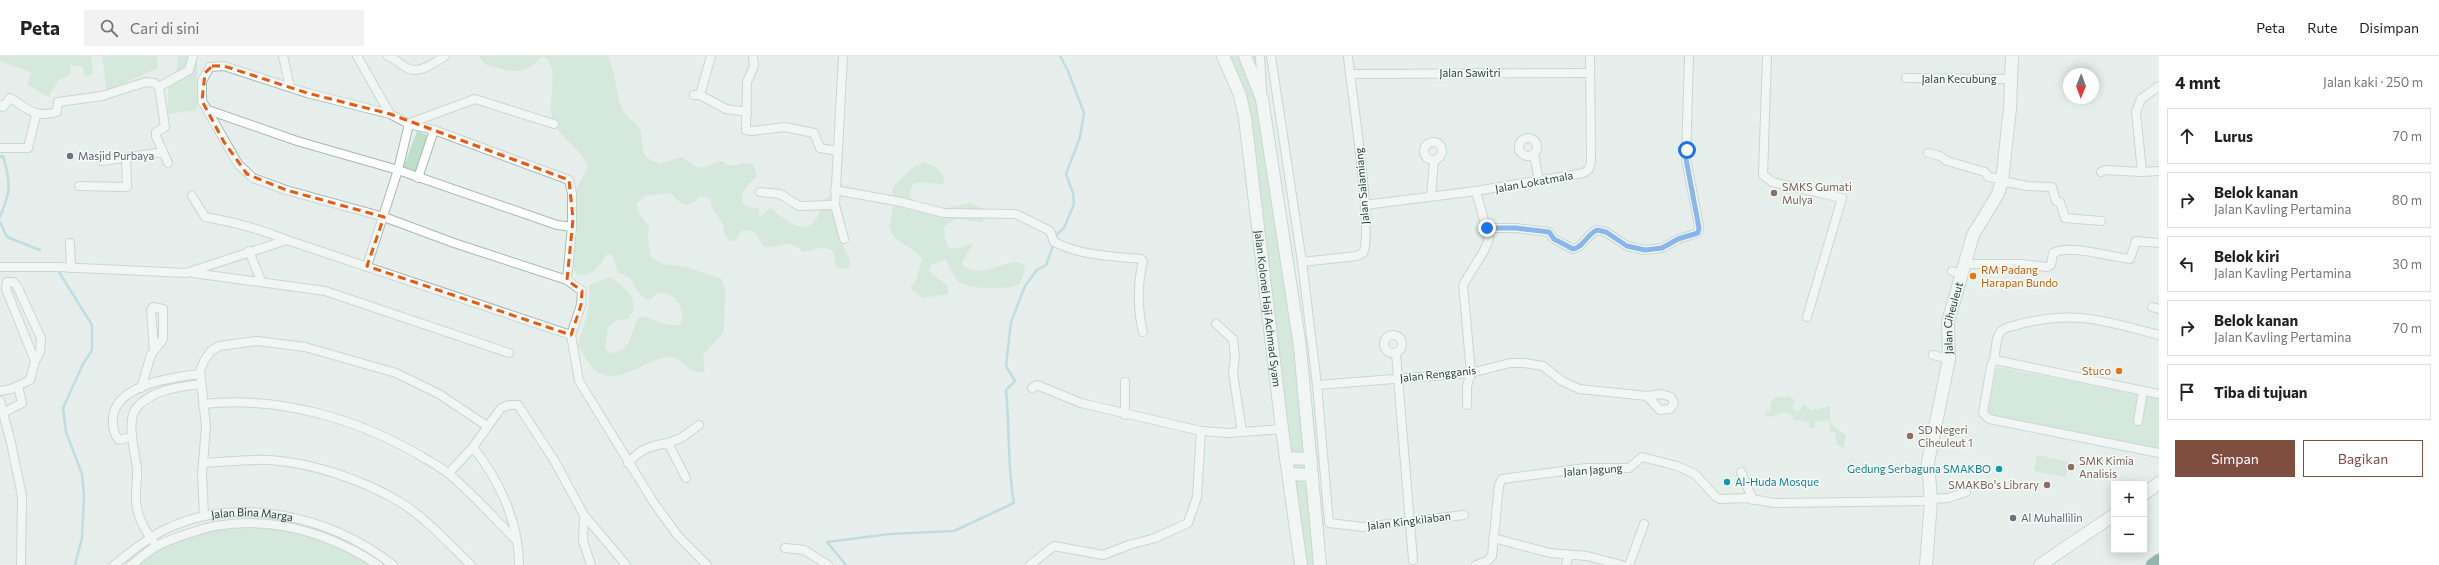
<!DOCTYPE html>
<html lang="id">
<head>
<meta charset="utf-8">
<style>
	:root { --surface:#fff; --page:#f2f2f2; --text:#202124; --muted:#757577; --line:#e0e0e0; --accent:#7f4e3f }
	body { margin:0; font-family:Commissioner,sans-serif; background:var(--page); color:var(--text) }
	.controls { position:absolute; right:12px; bottom:12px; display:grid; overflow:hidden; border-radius:0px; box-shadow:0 2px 10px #0003 }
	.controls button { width:36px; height:36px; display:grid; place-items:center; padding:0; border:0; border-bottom:1px solid var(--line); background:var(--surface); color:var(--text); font:20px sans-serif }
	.compass { position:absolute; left:2063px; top:12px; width:36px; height:36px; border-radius:50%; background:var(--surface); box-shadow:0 2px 10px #0003; rotate:181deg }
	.stop { position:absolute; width:12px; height:12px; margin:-9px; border:3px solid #1a73e8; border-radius:50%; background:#fff }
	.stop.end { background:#1a73e8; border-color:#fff; box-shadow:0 1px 4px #0008 }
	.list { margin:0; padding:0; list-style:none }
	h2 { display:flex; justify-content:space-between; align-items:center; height:52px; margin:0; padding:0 16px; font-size:17px }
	h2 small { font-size:13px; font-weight:400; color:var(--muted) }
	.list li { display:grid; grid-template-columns:26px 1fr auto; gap:12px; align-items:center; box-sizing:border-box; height:56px; margin:0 8px 8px; padding:0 8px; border:1px solid var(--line); border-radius:0px }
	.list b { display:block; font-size:15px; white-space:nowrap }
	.list p { margin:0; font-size:13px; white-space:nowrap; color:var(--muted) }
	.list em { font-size:13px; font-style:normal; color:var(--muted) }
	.actions { display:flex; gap:8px; padding:12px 16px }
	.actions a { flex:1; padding:9px 0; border:1px solid var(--accent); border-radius:0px; text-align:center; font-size:14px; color:var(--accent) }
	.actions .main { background:var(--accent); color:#fff }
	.icon { flex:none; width:22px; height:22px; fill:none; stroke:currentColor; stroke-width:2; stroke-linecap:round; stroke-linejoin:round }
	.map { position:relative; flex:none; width:2159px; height:509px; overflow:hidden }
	header { display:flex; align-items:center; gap:24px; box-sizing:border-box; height:56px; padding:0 20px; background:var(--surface); border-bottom:1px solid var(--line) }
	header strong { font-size:19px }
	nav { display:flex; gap:22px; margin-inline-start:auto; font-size:14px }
	.search { width:280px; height:36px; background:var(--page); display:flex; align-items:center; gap:10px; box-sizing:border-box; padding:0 14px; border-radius:0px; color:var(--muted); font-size:15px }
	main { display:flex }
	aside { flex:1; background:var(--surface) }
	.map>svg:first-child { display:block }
	.green { fill:#bfe0c8 }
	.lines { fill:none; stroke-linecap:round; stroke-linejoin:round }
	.stream { stroke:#8ec9d4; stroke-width:2.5 }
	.street-casing { stroke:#a8b8b2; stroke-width:10 }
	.secondary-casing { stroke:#a4bbb3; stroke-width:14 }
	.highway-casing { stroke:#c2cac8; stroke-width:14 }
	.street { stroke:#fff; stroke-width:8 }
	.secondary { stroke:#fff; stroke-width:12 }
	.highway { stroke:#2f6f62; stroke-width:12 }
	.route { stroke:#1a73e8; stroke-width:5 }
	.marked { fill:none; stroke:#e8590c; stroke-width:3; stroke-dasharray:8 5; stroke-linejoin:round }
	.worship-dot { fill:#6b7280; stroke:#f7fbf9; stroke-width:1.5 }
	.education-dot { fill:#8d6e63; stroke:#f7fbf9; stroke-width:1.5 }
	.food-dot { fill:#e8710a; stroke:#f7fbf9; stroke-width:1.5 }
	.culture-dot { fill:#0f9aa8; stroke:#f7fbf9; stroke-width:1.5 }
	.labels { text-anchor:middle; stroke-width:3; stroke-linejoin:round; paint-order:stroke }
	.street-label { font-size:11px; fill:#24423a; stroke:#f7fbf9 }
	.worship-label { font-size:11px; fill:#5b616d; stroke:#f7fbf9; text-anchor:start }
	.education-label { font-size:11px; fill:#785e54; stroke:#f7fbf9; text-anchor:start }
	.food-label { font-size:11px; fill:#c56008; stroke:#f7fbf9; text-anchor:start }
	.culture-label { font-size:11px; fill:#0d838f; stroke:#f7fbf9; text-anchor:end }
</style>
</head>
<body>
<header>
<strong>Peta</strong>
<div class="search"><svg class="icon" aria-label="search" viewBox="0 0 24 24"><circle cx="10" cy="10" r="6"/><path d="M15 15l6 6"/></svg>Cari di sini</div>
<nav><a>Peta</a><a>Rute</a><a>Disimpan</a></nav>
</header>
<main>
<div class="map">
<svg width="2159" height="509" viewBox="0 0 2159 509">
	<rect width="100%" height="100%" fill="#e6efeb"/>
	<path class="green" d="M0 0H91L93 18 85 21 83 11 70 9 71 18 59 24 48 41 27 28 32 17 0 5Z
		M102 0H158L157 12 107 35Z
		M178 0H197V54L168 58V25L176 18Z
		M478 0H607C618 20 614 37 623 54 627 63 635 66 640 73 646 92 635 99 660 108L681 101C687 104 692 110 698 111 706 114 714 105 723 105 732 116 742 103 754 109L756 120C749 130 739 134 743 148L754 153 759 151V162L770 152C783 161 804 183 817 162 820 156 822 148 825 142L830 140C850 149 839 169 842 185 844 194 850 200 850 209L846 213 836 211C834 206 835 202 834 198 831 187 812 194 804 196 800 193 795 189 789 188 780 187 773 194 763 190 757 180 755 171 741 175L735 185H730L724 177 723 168 712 152 710 142 701 140C687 153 682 150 671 137L645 140 636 148 640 159 649 171 648 183 651 201 662 208 686 211 722 223 725 235 724 276 703 299 705 315C689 321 683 301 669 301 644 302 615 336 592 311 587 305 583 296 578 290 585 264 590 257 589 229L610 221C624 231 643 245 628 263L618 264 608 270 605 292 610 297C631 297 631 277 638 262L643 260 668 269H679L682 265C684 250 674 235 658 237L650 244 645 243 638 236 631 223 618 216 612 199 607 198C599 209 596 219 579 219L575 216 571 207 575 135 588 112C579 86 556 84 551 55 549 39 560 10 543 0L531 11 521 15H510L486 9Z
		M1223 0H1260L1293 253 1320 509H1301L1246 64Z
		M417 75 429 80 415 117 403 113Z
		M924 106C933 109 945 115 944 127 940 130 924 124 913 128L909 138 913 145 929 148 936 154 971 147 984 154 987 160 982 166C968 168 958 155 944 172L945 183 949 192H959L973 187 961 208C984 226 999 203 1021 207L1025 211C1024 217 1022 225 1018 228 1009 235 966 233 958 225 952 218 951 210 945 204L931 209 929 215 948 231V238L923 242 910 232 917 222 922 204 918 198 895 182 889 171 894 147 892 134 895 128 914 111Z
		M1998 311 2159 343V394L1993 360 1988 356 1996 313Z
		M1779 340 1781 342 1788 340 1795 344 1792 352 1796 355 1800 354 1804 347 1811 355 1830 350V363L1834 371 1846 379 1844 392 1837 388 1835 376 1830 375 1829 364 1814 366 1815 370 1812 373 1808 371 1810 367 1793 363V360C1779 354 1783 357 1771 361L1765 359V357L1771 354 1770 348 1775 341Z
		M2037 399 2069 406 2065 421 2034 415Z
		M217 469 300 474 378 509H131L156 490Z"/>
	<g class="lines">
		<path class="stream" d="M0 101 3 100C11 127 11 135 0 161
			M0 166 7 181 40 194
			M1055 182 1058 177 1064 172 1074 148 1073 137 1066 118 1080 81 1084 57 1068 15 1060 0
			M59 216 92 269V294L83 308 63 352 66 376 82 418 84 439 82 482 75 509
			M846 509 827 486 890 478 954 475 1014 447C1007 410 1010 371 1006 334L1015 325 1006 310 1011 266 1025 230 1037 214 1046 209 1054 187"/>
		<g class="street-casing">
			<g id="street">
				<path d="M283 0 290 31"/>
				<path d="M357 0 390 58"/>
				<path d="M388 0C395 3 400 8 407 12 419 19 435 6 445 0"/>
				<path d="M753 0 754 10 747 26 746 74 752 75 785 71 814 77 820 92 837 95"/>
				<path d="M843 0 835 149 844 183"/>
				<path d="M1260 0 1262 35"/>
				<path d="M1271 0 1302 206 1317 329 1329 467 1363 471 1464 459"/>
				<path d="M1767 0 1763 119 1772 126 1842 142 1807 261"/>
				<path d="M1350 18 1590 17"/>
				<path d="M1906 22 2011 23"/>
				<path d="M694 39H700L726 53 747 56"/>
				<path d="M700 39 711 0"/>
				<path d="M0 49 3 51 10 42C29 54 35 62 57 56L58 46 102 40 146 26 154 27 159 31"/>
				<path d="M208 54 297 85 398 114 557 169 572 171V137L569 124 434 74 409 68 390 58 307 37 224 10 210 11 202 25V45L238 108 253 122 286 134 384 161 454 187 567 224 582 235 581 249 571 279 579 325 654 447 678 480 707 509"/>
				<path d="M410 67 475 43 554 68"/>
				<circle cx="1528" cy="91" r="9"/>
				<circle cx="1433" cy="95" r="9"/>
				<path d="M0 92H28L36 59"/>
				<path d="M1928 97 1940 100 1947 105 1985 116 1988 121 2002 123"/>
				<path d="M1534 98 1539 125"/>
				<path d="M102 105 163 96"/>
				<path d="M168 107 156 80V76L165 71 159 31 189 14 193 0"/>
				<path d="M2101 116 2105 114 2142 116 2159 115"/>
				<path d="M2142 116 2136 56 2141 43 2159 30"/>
				<path d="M418 122 434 74"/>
				<path d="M2002 125 2027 130 2052 131 2056 145 2060 146 2065 162 2101 165"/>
				<path d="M79 130 127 131 126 103"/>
				<path d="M835 134 901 146 944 157 1016 158 1050 175 1054 186C1082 200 1111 200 1141 203L1143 205C1137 230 1137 251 1143 276"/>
				<path d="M760 136 780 138 799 150 835 149"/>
				<path d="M192 140 205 161C235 166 260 173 287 184L571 279"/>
				<path d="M1431 140 1434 105"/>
				<path d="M1365 149 1476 135 1584 117 1589 113 1591 106 1590 0"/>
				<path d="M1487 172H1516L1549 176 1554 183 1573 193C1584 191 1587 178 1597 174L1606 176 1627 190 1645 194 1662 192 1678 183 1698 177 1699 170 1686 103 1689 0"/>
				<path d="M70 187 71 212"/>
				<path d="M249 195 261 225"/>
				<path d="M1302 206 1356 200 1363 197C1374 178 1351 32 1348 0"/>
				<path d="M1964 208H2021L2047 211 2051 209 2053 197C2072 188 2109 201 2130 203L2136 185 2159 187"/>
				<path d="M367 210 398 114 409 68"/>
				<path d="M0 211H58L186 217 287 184"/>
				<path d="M1952 215 1962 219"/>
				<path d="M193 217 325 235 509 297"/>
				<path d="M567 224 572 171"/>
				<path d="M7 226H13L17 230 41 282 40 296 35 305 6 233Z"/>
				<path d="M2152 251 2159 253"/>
				<path d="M1216 268 1233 283 1235 301 1233 317 1242 376"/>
				<path d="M2159 279C2106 265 2075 254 2020 268 2015 270 2004 271 2001 275 1993 285 1998 300 1991 310L1983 357 1989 363 2159 397"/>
				<circle cx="1393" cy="288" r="9"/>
				<path d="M1396 297 1413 504"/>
				<path d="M1933 299 1949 303"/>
				<path d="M1995 304 2159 338"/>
				<path d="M1125 326V359"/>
				<path d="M1317 329 1471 317 1510 307H1524L1543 310 1562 325 1579 333 1647 340 1661 338 1671 341 1674 347 1670 353 1660 354 1647 340"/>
				<path d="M141 332 151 299 163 283V253L153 251 151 254 154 294"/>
				<path d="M1032 332 1037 329 1081 347 1201 375 1229 377 1282 373"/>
				<path d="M0 335 11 333 30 324 35 305"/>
				<path d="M0 345 11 387 22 440 21 509"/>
				<path d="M203 348C279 340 356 362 421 400 430 406 441 411 449 418 473 438 494 462 516 484"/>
				<path d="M1467 349V330L1471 317 1463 229 1485 193 1489 183 1476 135"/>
				<path d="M3 357 22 347 18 330"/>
				<path d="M2138 365 2143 335"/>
				<path d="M132 381 119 384C113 377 112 369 113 361 117 328 174 321 200 318"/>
				<path d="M668 387 681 382 699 369"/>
				<path d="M473 391C499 424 519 466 519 509"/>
				<path d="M203 407C225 406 248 403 270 404 313 407 363 424 400 446 426 462 449 488 471 509"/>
				<path d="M628 407C641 393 649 390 668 387L686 422"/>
				<path d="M1741 416 1753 444"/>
				<path d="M449 417 473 391 501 352 509 349H518L554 404 584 459 626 509"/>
				<path d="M1931 443 1948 442 1966 436"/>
				<path d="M204 459 202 419 206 370 200 315 204 305 211 295 219 290 257 285 305 291 396 317 439 338 487 370"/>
				<path d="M584 459 583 485 591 509"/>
				<path d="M1493 482 1550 497 1587 500 1622 509"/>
				<path d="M153 485C146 475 139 465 137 452 134 439 138 426 137 412 135 396 125 362 138 350 155 333 178 331 201 328"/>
				<path d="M785 492 804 494 828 509"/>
				<path id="s1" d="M114 509C131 496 147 482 166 473 239 438 332 461 393 509"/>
				<path d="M131 509C139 503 147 496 155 491 165 485 176 482 187 478 252 454 322 472 378 509"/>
				<path d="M1030 509 1054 490 1103 499 1129 489 1155 482 1188 467 1197 441 1201 375"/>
				<path d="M1476 509 1487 505 1492 500 1499 429 1502 423 1586 412H1629L1642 401 1677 410 1695 418 1716 441 1720 443 1746 442 1774 447 1931 445"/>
				<path d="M1566 509 1569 499"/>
				<path d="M1629 509 1644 468"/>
			</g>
		</g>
		<g class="secondary-casing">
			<g id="secondary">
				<path id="s2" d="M1223 0 1240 39 1245 62 1282 373 1301 509"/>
				<path d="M1245 0 1262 43 1300 291 1320 509"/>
				<path d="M1286 402 1311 403"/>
				<path d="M1289 418 1312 419"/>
				<path d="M2144 438 2159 427"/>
				<path id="s3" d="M1926 509 1931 445 1928 406 1949 303 1948 266 1973 179 1998 138 2002 125 2010 52 2012 0"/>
				<path d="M2040 509 2114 459"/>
			</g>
		</g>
		<g class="highway-casing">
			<path id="highway" d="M2152 509 2159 504"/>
		</g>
		<use href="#street" class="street"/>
		<use href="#secondary" class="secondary"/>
		<use href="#highway" class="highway"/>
	</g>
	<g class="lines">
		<path class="route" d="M1487 172H1516L1549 176 1554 183 1573 193C1584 191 1587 178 1597 174L1606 176 1627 190 1645 194 1662 192 1678 183 1698 177 1699 172 1686 103 1687 94"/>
	</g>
	<path d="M0 0H2159V509H0ZM212 10H224L307 37 390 58 569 124 573 163 567 224 582 235 581 249 571 279 367 210 384 161 286 134 247 118 224 86 202 45 205 17Z" fill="#e6efeb" fill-opacity=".55" fill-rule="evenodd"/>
	<path class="marked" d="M212 10H224L307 37 390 58 569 124 573 163 567 224 582 235 581 249 571 279 367 210 384 161 286 134 247 118 224 86 202 45 205 17Z"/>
	<g class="worship-dot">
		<circle cx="70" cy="100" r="4"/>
		<circle cx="2013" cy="462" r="4"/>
	</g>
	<g class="education-dot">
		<circle cx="1774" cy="137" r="4"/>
		<circle cx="1910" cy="380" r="4"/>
		<circle cx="2071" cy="411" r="4"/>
		<circle cx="2047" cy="429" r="4"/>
	</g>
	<g class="food-dot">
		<circle cx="1973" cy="220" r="4"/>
		<circle cx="2119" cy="315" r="4"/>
	</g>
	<g class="culture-dot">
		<circle cx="1999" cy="413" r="4"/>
		<circle cx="1727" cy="426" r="4"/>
	</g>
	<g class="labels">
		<g class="street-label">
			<text x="1470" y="21">Jalan Sawitri</text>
			<text x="1959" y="27">Jalan Kecubung</text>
			<text transform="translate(1534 126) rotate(-10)" y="4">Jalan Lokatmala</text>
			<text transform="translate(1362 130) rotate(-95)" y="4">Jalan Salamiang</text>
			<text dy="4" stroke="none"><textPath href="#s2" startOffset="258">Jalan Kolonel Haji Achmad Syam</textPath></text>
			<text dy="4" stroke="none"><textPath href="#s3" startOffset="250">Jalan Ciheuleut</textPath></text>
			<text transform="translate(1438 318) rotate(-6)" y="4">Jalan Rengganis</text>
			<text transform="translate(1593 414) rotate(-4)" y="4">Jalan Jagung</text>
			<text dy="4" stroke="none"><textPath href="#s1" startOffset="152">Jalan Bina Marga</textPath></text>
			<text transform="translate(1409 465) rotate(-7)" y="4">Jalan Kingkilaban</text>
		</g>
		<g class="worship-label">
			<text x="78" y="104">Masjid Purbaya</text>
			<text x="2021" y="466">Al Muhallilin</text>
		</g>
		<g class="education-label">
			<text x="1782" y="135">SMKS Gumati<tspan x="1782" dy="13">Mulya</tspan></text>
			<text x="1918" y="378">SD Negeri<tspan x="1918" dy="13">Ciheuleut 1</tspan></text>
			<text x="2079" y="409">SMK Kimia<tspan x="2079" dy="13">Analisis</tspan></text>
			<text x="2039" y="433" text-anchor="end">SMAKBo's Library</text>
		</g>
		<g class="food-label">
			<text x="1981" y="218">RM Padang<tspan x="1981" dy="13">Harapan Bundo</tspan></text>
			<text x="2111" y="319" text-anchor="end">Stuco</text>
		</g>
		<g class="culture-label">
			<text x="1991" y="417">Gedung Serbaguna SMAKBO</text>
			<text x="1735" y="430" text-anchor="start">Al-Huda Mosque</text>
		</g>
	</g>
</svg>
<div class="controls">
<button>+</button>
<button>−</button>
</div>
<svg class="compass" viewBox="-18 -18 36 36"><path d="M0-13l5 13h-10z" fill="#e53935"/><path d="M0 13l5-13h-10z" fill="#757577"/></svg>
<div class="stop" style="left:1687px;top:94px"></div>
<div class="stop end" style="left:1487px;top:172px"></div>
</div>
<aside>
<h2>4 mnt<small>Jalan kaki · 250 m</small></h2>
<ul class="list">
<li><svg class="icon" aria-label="ahead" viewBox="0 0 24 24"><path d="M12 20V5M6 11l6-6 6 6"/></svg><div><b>Lurus</b></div><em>70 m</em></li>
<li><svg class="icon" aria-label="right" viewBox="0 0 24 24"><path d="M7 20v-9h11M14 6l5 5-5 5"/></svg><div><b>Belok kanan</b><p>Jalan Kavling Pertamina</p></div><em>80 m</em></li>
<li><svg class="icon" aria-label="left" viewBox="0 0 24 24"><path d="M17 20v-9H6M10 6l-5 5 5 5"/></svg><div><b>Belok kiri</b><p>Jalan Kavling Pertamina</p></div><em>30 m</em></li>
<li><svg class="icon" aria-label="right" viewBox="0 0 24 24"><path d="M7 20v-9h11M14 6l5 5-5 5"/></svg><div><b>Belok kanan</b><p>Jalan Kavling Pertamina</p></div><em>70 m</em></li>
<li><svg class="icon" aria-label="arrive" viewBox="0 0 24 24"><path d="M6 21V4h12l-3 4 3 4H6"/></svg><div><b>Tiba di tujuan</b></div></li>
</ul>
<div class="actions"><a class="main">Simpan</a><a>Bagikan</a></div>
</aside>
</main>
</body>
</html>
